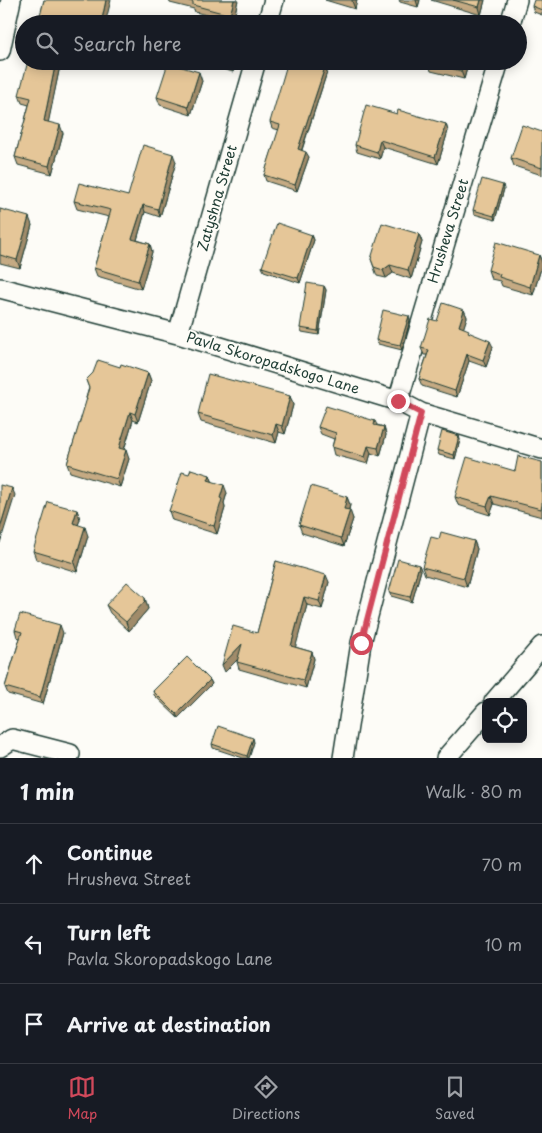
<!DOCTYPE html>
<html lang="en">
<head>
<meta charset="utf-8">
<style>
	:root { --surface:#171b24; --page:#20242c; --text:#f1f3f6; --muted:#9ea1a6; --line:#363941; --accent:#d1495b }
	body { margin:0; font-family:"Playpen Sans",sans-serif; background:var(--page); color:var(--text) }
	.controls { position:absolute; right:15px; bottom:15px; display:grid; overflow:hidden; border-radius:8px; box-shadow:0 2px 12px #0003 }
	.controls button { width:45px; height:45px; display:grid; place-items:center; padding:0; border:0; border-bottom:1px solid var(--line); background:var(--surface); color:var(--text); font:25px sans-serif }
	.stop { position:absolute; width:15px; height:15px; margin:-11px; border:4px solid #d1495b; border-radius:50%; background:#fff }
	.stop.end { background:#d1495b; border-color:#fff; box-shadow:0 1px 5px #0008 }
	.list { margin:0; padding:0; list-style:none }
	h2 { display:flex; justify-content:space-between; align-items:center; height:65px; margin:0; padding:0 20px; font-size:21px }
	h2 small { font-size:16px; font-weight:400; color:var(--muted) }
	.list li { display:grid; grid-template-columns:32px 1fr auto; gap:15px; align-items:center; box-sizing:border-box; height:80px; padding:0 20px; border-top:1px solid var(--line) }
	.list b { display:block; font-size:19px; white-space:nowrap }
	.list p { margin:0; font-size:16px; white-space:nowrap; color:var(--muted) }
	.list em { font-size:16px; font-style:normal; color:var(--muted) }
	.icon { flex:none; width:28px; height:28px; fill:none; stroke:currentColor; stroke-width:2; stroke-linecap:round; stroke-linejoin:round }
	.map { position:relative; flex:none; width:542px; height:758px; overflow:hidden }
	.search { position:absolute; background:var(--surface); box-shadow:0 2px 12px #0003; left:15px; right:15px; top:15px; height:55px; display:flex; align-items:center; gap:12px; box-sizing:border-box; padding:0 18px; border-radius:28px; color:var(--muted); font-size:19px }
	.sheet { height:305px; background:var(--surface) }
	nav { display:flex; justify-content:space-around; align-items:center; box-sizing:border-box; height:70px; border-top:1px solid var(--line); background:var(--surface); font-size:14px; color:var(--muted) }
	nav a { display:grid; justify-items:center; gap:2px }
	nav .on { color:var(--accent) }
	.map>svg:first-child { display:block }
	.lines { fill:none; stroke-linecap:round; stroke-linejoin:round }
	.minor-casing { stroke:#1f3d34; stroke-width:22 }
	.minor { stroke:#fdfcf7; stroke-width:19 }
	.wall { fill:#c5aa83; stroke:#1f3d34 }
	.shaded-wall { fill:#a08b6a; stroke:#1f3d34 }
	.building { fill:#e5c698; stroke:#1f3d34 }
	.route { stroke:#d1495b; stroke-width:6 }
	.labels { text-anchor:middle; stroke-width:4; stroke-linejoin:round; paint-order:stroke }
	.street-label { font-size:14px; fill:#1f3d34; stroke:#fdfcf7 }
</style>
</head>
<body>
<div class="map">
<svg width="542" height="758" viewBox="0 0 542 758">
	<rect width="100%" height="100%" fill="#fdfcf7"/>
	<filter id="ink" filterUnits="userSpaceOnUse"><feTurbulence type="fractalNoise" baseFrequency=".02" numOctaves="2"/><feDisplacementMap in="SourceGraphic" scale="10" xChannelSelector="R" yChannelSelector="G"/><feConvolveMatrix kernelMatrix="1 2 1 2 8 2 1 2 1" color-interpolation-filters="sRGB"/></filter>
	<g filter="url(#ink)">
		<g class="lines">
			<g class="minor-casing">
				<path id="minor" d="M267 24 274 0
					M510 24 517 0
					M0 51 11 0
					M0 288 178 334 398 401 421 413 542 449
					M178 334 256 61
					M398 401 499 61
					M494 702 542 646
					M0 747 12 739 70 754
					M343 758 361 643 421 413
					M446 758 486 712"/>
			</g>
			<use href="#minor" class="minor"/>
		</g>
		<path class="wall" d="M44 0 105 24H38Z
			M169 0H238L233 22 195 12 194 9 170 3Z
			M325 0H357L355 9Z
			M399 0H420L418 7 400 2Z
			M431 0H485L481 15Z
			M542 0V15L534 12 532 6Z
			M61 61 48 122 63 133 52 174 18 165 15 157 29 105 22 103 19 95Z
			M207 61H236L233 72 208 65Z
			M428 61H469L464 79 431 71Z
			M328 69 302 150 309 157 297 191 266 181 264 175 279 130 272 128 270 122Z
			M202 81 191 115 160 105 157 97Z
			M397 114 446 124 448 131 438 164 383 147 380 159 357 152 355 145Z
			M542 132V175L514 166 511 158Z
			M176 162 160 217 145 212 137 240 150 244 152 252 141 289 97 276 94 268 109 217 77 209 74 201 128 196Z
			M504 189 495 220 474 214 473 210Z
			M0 209 32 225 20 268 0 263Z
			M419 234 422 242 411 279 393 273 386 278 377 276 371 259Z
			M312 235 314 240 300 283 264 271 262 267Z
			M539 255 542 262V265L533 295 502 286 500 281 491 279 488 270Z
			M324 286 326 290 319 335 302 332 300 328Z
			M464 310 467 317 463 328 470 333 493 347 486 367 469 361 457 397 422 386 419 379 427 355H424L421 348 437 321Z
			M410 320 402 350 378 344 376 340Z
			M120 367 148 373 151 381 138 422 133 420 124 450 129 459 120 487 70 472 67 464 87 400 86 398 89 388 86 380Z
			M290 396 293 405 285 434 279 432 276 443 201 422 198 414Z
			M375 421 377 425 384 427 386 435 380 456 371 453 368 464 334 455 332 447 334 439 321 434 318 427Z
			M459 436 460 440 455 459 439 455 437 450Z
			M542 462V517L494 504 490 515 458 505 455 497 515 471Z
			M189 474 210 475 212 481 227 493 224 503 225 508 217 534 172 520 169 511Z
			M347 497 350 505 349 510 353 519 344 546 302 533 299 525Z
			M77 510 80 519 78 525 88 536 77 572 36 559 33 551Z
			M439 539 474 541 477 549 467 587 425 575 422 567Z
			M276 561 329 582 322 609 307 605 295 647 312 652 314 659 306 688 239 669 237 662 238 659 225 672 257 633Z
			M419 565 421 570 412 602 391 596 389 592Z
			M145 598 148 609 129 631 110 613 106 605Z
			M15 630 63 633 43 704 8 694 5 687 20 638 17 637Z
			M210 680 212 684 178 718 154 695 153 691Z
			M254 742 249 758H243L213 748 212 744Z"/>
		<path class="shaded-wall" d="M106 0H111L105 24H101Z
			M234 0H238L233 22 230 15Z
			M352 0H357L355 9 352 1Z
			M416 0H420L418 7Z
			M481 0H485L481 15 479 7Z
			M56 61H61L47 129 44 121Z
			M233 61H236L233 72 231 67Z
			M464 61H469L464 79 461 71Z
			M326 64 328 69 300 155 298 149Z
			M199 72 202 81 191 115 188 107Z
			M446 124 448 131 438 164 435 157Z
			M60 125 63 133 52 174 49 166Z
			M380 140 383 147 380 159 377 152Z
			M306 152 309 157 297 191 295 185Z
			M173 154 176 162 160 217 158 209Z
			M503 185 504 189 495 220 494 216Z
			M143 205 145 212 135 247 132 239Z
			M29 217 32 225 20 268 17 260Z
			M419 234 422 242 411 279 408 270Z
			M312 235 314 240 300 283 298 278Z
			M150 244 152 252 141 289 138 281Z
			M539 255 542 262V265L533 295 530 287Z
			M390 265 393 273 386 278 383 270Z
			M324 286 326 290 319 335 318 331Z
			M464 310 467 317 462 333 459 326Z
			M409 316 410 320 402 350 400 345Z
			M490 341 493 347 486 367 483 360Z
			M467 354 469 361 457 397 455 391Z
			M148 373 151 381 138 422 135 414Z
			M290 396 293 405 285 434 282 426Z
			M130 412 133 420 122 456 119 448Z
			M276 424 279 432 276 443 273 435Z
			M384 427 386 435 380 456 378 448Z
			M459 436 460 440 455 459 454 455Z
			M368 446 371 453 368 464 365 457Z
			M126 450 129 459 120 487 117 479Z
			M210 475 213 483 208 480Z
			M224 485 227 493 224 503 225 508 217 534 214 526 220 498Z
			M12 488 15 495 0 543V528Z
			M491 496 494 504 490 515 487 506Z
			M347 497 350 505 347 517 344 509Z
			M77 510 80 519 76 532 73 523Z
			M350 510 353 519 344 546 341 538Z
			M85 527 88 536 77 572 74 563Z
			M474 541 477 549 467 587 464 578Z
			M419 565 421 570 412 602 410 597Z
			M326 575 329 582 322 609 319 601Z
			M304 597 307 605 294 653 291 646Z
			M145 598 148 609 129 631 126 622Z
			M60 625 63 633 43 704 40 697Z
			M242 644 245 652 225 672 222 665Z
			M312 652 314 659 306 688 303 680Z
			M210 680 212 684 178 718 176 714Z
			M253 738 254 742 249 758H248L247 756Z"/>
		<path class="building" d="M44 0H106L101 24H76L65 21 64 24H38Z
			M186 0H234L230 15 193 5V2Z
			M453 0H481L479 7Z
			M534 0H542V10L532 6Z
			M28 61H56L44 121 60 125 49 166 15 157 31 98 19 95Z
			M209 61H233L231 67Z
			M288 61H320L326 64 298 149 306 152 295 185 264 175 280 125 270 122Z
			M428 61H464L461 71 428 62Z
			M168 63 199 72 188 107 157 97Z
			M366 105 397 114 398 110 446 124 435 157 380 140 377 152 355 145Z
			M522 125 542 132V168L511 158Z
			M143 145 173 154 158 209 143 205 132 239 150 244 138 281 94 268 111 210 74 201 79 183 128 196Z
			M482 179 503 185 494 216 473 210Z
			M0 209 29 217 17 260 0 255Z
			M277 223 312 235 298 278 262 267Z
			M382 223 419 234 408 270 390 265 383 270 374 267 371 259Z
			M496 242 539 255 530 287 499 277 500 274 488 270Z
			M307 283 324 286 318 331 300 328Z
			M443 303 464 310 459 326 469 330 468 332 490 341 483 360 467 354 455 391 419 379 429 350 421 348 430 319 437 321Z
			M383 310 409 316 400 345 376 340Z
			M98 360 120 367 121 364 148 373 135 414 130 412 119 448 126 450 117 479 67 464 87 398H86L89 388 86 380 93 373Z
			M208 374 290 396 282 426 276 424 273 435 198 414Z
			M326 406 375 421 374 425 384 427 378 448 368 446 365 457 332 447 336 433 318 427Z
			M442 431 459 436 454 455 437 450Z
			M518 456 542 462V505L541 509 491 496 487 506 455 497 467 457 515 471Z
			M191 469 210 475 208 480 224 485 220 498 222 499 214 526 169 511 182 472 189 474Z
			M0 485 12 488 0 528Z
			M311 486 347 497 344 509 350 510 341 538 299 525Z
			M48 502 77 510 73 523 85 527 74 563 33 551Z
			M441 532 474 541 464 578 422 567 431 537 439 539Z
			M398 559 419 565 410 597 389 592Z
			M276 561 326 575 319 601 304 597 291 646 312 652 303 680 237 662 242 644 222 665 233 626 257 633Z
			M127 582 145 598V601L126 622 106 605Z
			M20 614 60 625 40 697 5 687 22 632 15 630Z
			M187 657 210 680 176 714 153 691Z
			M218 726 253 738 247 756 212 744Z"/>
	</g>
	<g class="lines" filter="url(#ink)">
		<path class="route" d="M361 643 421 413 398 401"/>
	</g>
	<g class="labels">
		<g class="street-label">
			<text transform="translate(217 198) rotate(-74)" y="5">Zatyshna Street</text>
			<text transform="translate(448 231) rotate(-73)" y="5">Hrusheva Street</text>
			<text transform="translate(273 363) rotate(17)" y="5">Pavla Skoropadskogo Lane</text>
		</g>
	</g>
</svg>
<div class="controls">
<button><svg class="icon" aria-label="locate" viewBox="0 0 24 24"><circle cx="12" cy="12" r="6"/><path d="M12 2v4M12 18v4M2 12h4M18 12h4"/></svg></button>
</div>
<div class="stop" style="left:361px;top:643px"></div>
<div class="stop end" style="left:398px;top:401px"></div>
<div class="search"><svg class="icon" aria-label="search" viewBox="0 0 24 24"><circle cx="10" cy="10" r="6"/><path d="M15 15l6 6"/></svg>Search here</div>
</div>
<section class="sheet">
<h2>1 min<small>Walk · 80 m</small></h2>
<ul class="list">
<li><svg class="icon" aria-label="ahead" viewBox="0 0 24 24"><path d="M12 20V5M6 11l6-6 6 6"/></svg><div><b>Continue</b><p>Hrusheva Street</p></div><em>70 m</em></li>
<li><svg class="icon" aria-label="left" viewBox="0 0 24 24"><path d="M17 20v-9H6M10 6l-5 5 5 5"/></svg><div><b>Turn left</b><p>Pavla Skoropadskogo Lane</p></div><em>10 m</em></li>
<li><svg class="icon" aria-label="arrive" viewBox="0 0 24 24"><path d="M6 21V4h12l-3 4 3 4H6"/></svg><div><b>Arrive at destination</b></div></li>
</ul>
</section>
<nav>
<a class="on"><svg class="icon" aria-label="map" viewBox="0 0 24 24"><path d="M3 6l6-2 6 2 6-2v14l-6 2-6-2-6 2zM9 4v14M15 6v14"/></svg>Map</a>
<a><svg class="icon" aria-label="directions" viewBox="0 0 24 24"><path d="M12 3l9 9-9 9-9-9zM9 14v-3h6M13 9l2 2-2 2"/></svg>Directions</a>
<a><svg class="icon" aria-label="saved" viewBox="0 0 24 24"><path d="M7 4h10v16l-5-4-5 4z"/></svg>Saved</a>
</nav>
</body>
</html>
